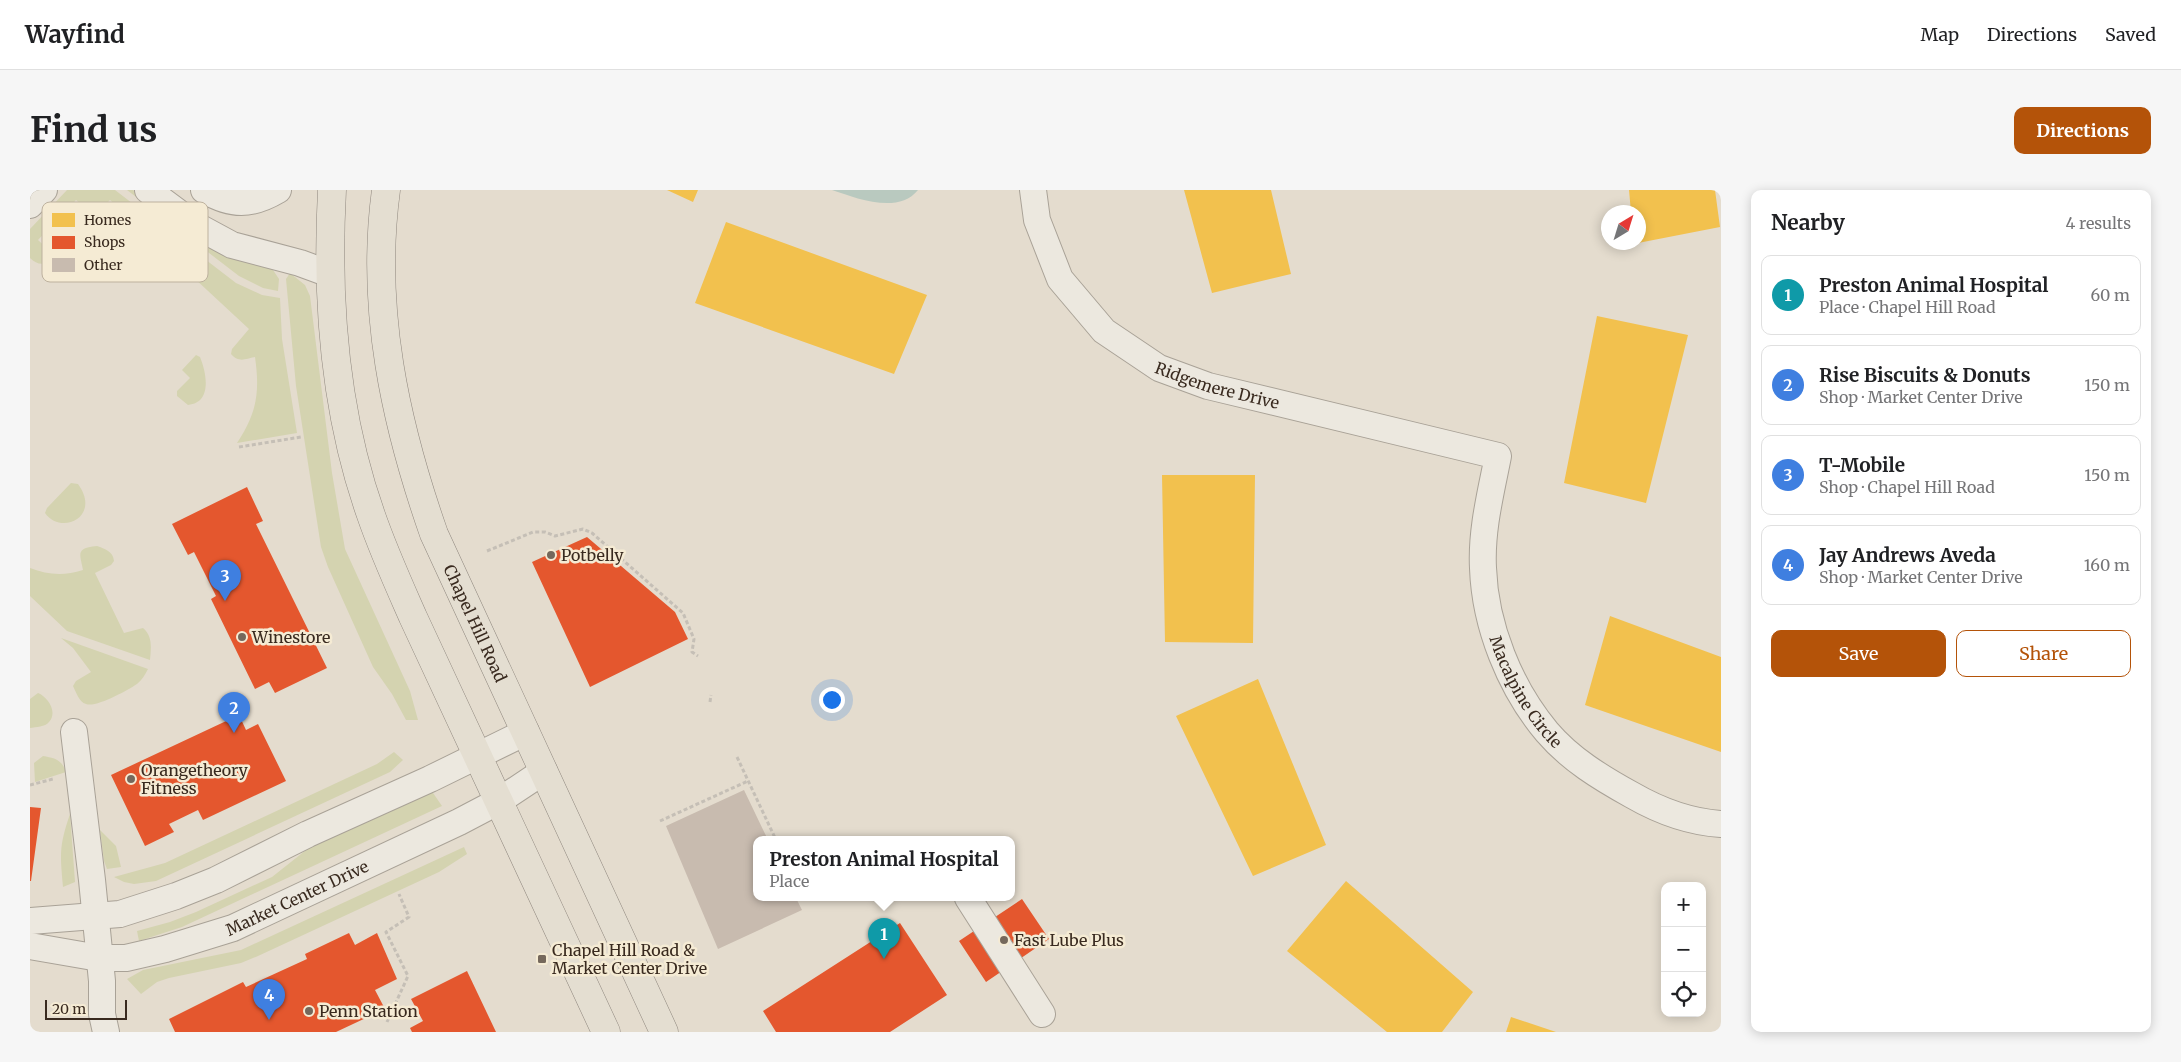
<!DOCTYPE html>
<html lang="en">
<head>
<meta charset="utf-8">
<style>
	:root { --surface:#fff; --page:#f6f6f6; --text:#202124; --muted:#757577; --line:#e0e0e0; --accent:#b45309 }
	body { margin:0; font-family:Merriweather,serif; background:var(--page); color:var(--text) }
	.controls { position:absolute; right:15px; bottom:15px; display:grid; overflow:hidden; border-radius:10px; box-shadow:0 2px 12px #0003 }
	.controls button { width:45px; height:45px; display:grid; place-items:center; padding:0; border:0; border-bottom:1px solid var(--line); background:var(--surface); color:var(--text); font:25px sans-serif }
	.compass { position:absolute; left:1571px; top:15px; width:45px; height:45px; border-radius:50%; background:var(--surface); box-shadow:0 2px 12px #0003; rotate:38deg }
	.scale { position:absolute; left:15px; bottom:12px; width:82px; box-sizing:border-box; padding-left:5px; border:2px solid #392a1f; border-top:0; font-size:14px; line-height:18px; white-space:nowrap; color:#392a1f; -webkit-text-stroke:4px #f5ebd4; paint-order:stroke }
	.you { position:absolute; left:801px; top:509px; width:18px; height:18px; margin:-12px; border:4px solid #fff; border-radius:50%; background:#1a73e8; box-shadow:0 0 0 8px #1a73e833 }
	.badge { display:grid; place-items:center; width:32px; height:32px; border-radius:50%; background:var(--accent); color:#fff; font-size:16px; font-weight:700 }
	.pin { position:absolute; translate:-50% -41px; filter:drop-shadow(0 1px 2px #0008) }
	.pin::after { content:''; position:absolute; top:26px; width:18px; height:15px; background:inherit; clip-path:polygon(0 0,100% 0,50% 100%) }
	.popup { position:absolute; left:723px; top:646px; width:262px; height:65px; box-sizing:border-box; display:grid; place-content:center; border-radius:10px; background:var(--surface); filter:drop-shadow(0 1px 4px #0005); font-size:16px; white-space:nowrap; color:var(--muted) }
	.popup b { font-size:19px; color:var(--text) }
	.popup::after { content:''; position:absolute; left:50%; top:100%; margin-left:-10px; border:10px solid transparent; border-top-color:var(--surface) }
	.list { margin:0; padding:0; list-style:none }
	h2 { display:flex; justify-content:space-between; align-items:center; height:65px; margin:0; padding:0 20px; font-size:21px }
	h2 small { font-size:16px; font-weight:400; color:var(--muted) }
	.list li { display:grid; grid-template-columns:32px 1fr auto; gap:15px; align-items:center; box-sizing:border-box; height:80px; margin:0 10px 10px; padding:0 10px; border:1px solid var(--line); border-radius:10px }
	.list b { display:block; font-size:19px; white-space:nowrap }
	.list p { margin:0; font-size:16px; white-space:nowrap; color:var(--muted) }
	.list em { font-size:16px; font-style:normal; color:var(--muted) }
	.actions { display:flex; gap:10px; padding:15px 20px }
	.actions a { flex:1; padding:11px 0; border:1px solid var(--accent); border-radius:10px; text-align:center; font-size:18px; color:var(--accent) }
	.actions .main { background:var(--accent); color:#fff }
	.icon { flex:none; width:28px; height:28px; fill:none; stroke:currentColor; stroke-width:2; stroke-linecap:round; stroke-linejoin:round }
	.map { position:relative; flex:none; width:1691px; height:842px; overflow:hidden; border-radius:10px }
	header { display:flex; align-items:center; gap:30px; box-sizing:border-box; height:70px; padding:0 25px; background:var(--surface); border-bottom:1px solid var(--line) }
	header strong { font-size:24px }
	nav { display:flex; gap:28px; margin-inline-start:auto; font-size:18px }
	.intro { display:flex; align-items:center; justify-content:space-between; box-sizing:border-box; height:120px; padding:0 30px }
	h1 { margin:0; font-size:35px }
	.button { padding:12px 22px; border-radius:10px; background:var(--accent); color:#fff; font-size:18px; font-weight:700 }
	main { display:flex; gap:30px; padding:0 30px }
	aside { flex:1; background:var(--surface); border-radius:10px; box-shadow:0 2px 12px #0003 }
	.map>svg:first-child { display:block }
	.green { fill:#d4d3b0 }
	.water { fill:#b9c9bf }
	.homes { fill:#f2c14e }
	.shops { fill:#e4572e }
	.building { fill:#c8bbaf }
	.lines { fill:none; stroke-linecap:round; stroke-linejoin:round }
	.minor-casing { stroke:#a9a297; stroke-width:28 }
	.major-casing { stroke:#8f877e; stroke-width:29 }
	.path { stroke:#c5bfb6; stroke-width:3; stroke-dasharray:4 2.5; stroke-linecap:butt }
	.minor { stroke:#ece8df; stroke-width:26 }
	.major { stroke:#e4ded1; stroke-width:28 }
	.poi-dot { fill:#75685c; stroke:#f5ebd4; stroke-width:2 }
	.labels { text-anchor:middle; stroke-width:5; stroke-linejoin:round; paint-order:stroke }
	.street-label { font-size:16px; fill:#392a1f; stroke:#f5ebd4 }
	.poi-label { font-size:16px; fill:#392a1f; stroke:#f5ebd4; text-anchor:start }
	.key { fill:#f5ebd4; stroke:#bdb19e; stroke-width:1 }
	.key-label { font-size:14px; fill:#392a1f }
</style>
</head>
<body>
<header>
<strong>Wayfind</strong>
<nav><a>Map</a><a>Directions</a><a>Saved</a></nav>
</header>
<div class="intro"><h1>Find us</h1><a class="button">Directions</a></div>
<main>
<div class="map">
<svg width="1691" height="842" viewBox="0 0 1691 842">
	<rect width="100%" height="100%" fill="#e4dcce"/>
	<path class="green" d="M37 0H85L206 93 232 105 250 108 252 149 267 243 207 253C227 223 230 202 225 167 215 169 209 173 201 164L202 159 219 139 80 10 66 24 61 23 46 10 8 50 22 63V69C15 76 7 75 0 68V39Z
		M97 0H103L162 45 241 77 249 89 248 101 233 98 209 86Z
		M260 83 275 95 280 106 302 283 315 359 380 501 388 530H376L362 504 343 477 298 377 291 357 266 196 256 89Z
		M166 165 170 167C177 184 182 213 158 215L147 206V201L160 188 152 180Z
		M41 293 48 294C72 327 31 346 15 323L17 318Z
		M67 356C75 359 83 361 84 371L81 375 65 383 94 443 113 438C123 446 121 459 120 470L37 441 0 406V378C18 385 34 386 53 380 50 364 45 358 67 356Z
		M31 448 118 479C115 485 112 490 107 494 98 500 66 518 56 514 49 512 46 502 43 496L46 491 61 482 43 458Z
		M8 503C18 507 28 522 19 532 15 537 6 537 0 538V509Z
		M364 562 373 570 360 582 126 691 104 694 94 692 84 687 135 673 347 574Z
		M13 566C25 568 32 570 36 582L5 592 4 573Z
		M401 600 412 616 152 737 109 751 107 741 140 732 166 722 242 687 290 649Z
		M40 624 45 692 33 697C30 664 29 656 40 624Z
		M70 640 86 656 91 677 77 679 74 671Z
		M434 657 437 664 409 682 228 766 211 773 139 788 127 792 111 804 97 789 113 780 211 760Z"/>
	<path class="water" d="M802 0H888C868 25 826 8 802 0Z"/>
	<path class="homes" d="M637 0H668L663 12Z
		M1154 0H1241L1261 84 1182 103Z
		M1599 0H1685L1690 37 1608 53V22H1601Z
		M696 32 897 105 864 184 665 113Z
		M1567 126 1658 145 1616 313 1534 293Z
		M1132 285H1225L1223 453 1135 452Z
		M1580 426 1691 467V562L1555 515Z
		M1228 489 1296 655 1223 686 1146 526Z
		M1316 691 1443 802 1412 842H1357L1257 761Z
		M1481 827 1526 842H1476Z"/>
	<path class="shops" d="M217 297 233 331 226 334 297 478 245 503 239 492 225 499 181 409 186 406 164 362 158 365 142 334Z
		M557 347 645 422 658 449 560 497 502 372Z
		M209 525 216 540 228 534 256 591 173 630 168 620 139 634 144 642 115 656 81 585Z
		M0 617 11 618 1 691H0Z
		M992 709 1019 749 956 792 929 751Z
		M870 733 917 805 860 842H746L733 821Z
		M319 743 325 755 347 743 367 789 345 800 355 819 306 842H145L139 829 213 792 216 797 277 769 275 764Z
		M437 781 466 842H382L380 838 393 831 381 809Z"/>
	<path class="building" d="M714 600 738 650H726V708H766L772 720 688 759 636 636Z"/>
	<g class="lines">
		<g class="minor-casing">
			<g id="minor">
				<path d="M118 0 165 35 202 55 270 73 300 84"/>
				<path d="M174 0C202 16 221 16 248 0"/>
				<path id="s1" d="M1003 0 1007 30 1030 89 1074 141 1129 178 1178 196 1468 266C1461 302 1451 340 1453 378 1455 436 1480 498 1517 542 1540 569 1571 588 1602 605 1628 620 1660 632 1691 634"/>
				<path d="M0 15 14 0"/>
				<path d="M44 542 62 690 72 791V824L76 842"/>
				<path d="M938 708 1012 824"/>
				<path d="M0 731 90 724 146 706 186 690 278 644 400 589 496 542"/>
				<path id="s2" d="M0 756 69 768H96L135 759 203 738 429 632 469 611 514 581"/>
			</g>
		</g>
		<g class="major-casing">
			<g id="major">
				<path d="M302 0C296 110 304 221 341 325 353 360 368 393 383 427L576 842"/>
				<path id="s3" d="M356 0C340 118 365 233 404 344L634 842"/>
			</g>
		</g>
		<path class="path" d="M209 257 271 247
			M457 361 503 342H515L525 346 553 339 562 343 653 423 664 449 662 462 668 466
			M680 512 681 505
			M707 567 746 650
			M0 595 23 589
			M630 631 718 591
			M357 832 378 786 356 742 379 727 369 704"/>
		<use href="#minor" class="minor"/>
		<use href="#major" class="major"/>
	</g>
	<g class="poi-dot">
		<circle cx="521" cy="365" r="5"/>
		<circle cx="212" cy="447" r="5"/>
		<circle cx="101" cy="589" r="5"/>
		<circle cx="974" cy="750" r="5"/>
		<rect x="507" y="764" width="10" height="10" rx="2.5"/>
		<circle cx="279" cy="821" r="5"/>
	</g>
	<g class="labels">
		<g class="street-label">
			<text dy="6" stroke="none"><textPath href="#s1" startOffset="289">Ridgemere Drive</textPath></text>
			<text dy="6" stroke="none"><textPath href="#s3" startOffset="449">Chapel Hill Road</textPath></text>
			<text dy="6" stroke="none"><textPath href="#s1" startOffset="825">Macalpine Circle</textPath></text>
			<text dy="6" stroke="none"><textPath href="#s2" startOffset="279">Market Center Drive</textPath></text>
		</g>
		<g class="poi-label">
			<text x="531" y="371">Potbelly</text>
			<text x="222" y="453">Winestore</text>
			<text x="111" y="586">Orangetheory<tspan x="111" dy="18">Fitness</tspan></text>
			<text x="984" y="756">Fast Lube Plus</text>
			<text x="522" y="766">Chapel Hill Road &amp;<tspan x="522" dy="18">Market Center Drive</tspan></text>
			<text x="289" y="827">Penn Station</text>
		</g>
	</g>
	<rect x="12" y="12" width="166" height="80" rx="8" class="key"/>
	<rect x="22" y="23" width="23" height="14" fill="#f2c14e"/>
	<rect x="22" y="46" width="23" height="13" fill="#e4572e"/>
	<rect x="22" y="68" width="23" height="14" fill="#c8bbaf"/>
	<g class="key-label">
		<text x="54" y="35">Homes</text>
		<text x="54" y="57">Shops</text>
		<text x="54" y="80">Other</text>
	</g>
</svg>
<div class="controls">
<button>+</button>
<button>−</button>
<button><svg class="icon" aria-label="locate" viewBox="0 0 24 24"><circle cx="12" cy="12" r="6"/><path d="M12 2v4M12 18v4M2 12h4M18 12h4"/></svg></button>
</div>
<svg class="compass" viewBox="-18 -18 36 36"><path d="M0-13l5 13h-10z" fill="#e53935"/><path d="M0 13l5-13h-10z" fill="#757577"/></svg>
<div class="scale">20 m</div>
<div class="you"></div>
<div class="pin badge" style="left:854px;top:769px;background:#0f9aa8">1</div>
<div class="popup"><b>Preston Animal Hospital</b>Place</div>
<div class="pin badge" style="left:204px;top:543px;background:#3f7fe0">2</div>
<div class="pin badge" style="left:195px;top:411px;background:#3f7fe0">3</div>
<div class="pin badge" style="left:239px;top:830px;background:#3f7fe0">4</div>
</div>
<aside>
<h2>Nearby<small>4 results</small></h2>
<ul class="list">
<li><span class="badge" style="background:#0f9aa8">1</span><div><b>Preston Animal Hospital</b><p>Place · Chapel Hill Road</p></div><em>60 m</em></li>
<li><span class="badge" style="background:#3f7fe0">2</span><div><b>Rise Biscuits &amp; Donuts</b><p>Shop · Market Center Drive</p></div><em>150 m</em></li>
<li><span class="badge" style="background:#3f7fe0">3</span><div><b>T-Mobile</b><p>Shop · Chapel Hill Road</p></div><em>150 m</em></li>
<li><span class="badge" style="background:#3f7fe0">4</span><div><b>Jay Andrews Aveda</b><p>Shop · Market Center Drive</p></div><em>160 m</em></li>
</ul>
<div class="actions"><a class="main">Save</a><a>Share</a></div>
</aside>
</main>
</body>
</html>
